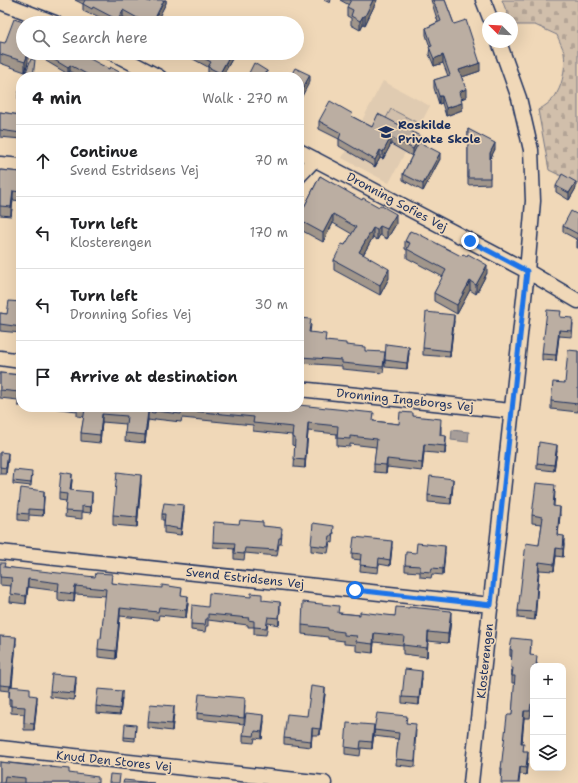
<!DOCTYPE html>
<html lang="en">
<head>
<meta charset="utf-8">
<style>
	:root { --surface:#fff; --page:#f6f6f6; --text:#202124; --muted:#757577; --line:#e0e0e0 }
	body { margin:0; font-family:"Shantell Sans",sans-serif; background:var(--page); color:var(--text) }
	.controls { position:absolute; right:12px; bottom:12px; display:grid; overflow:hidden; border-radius:8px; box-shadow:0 4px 16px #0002 }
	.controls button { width:36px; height:36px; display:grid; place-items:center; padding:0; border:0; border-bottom:1px solid var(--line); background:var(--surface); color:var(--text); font:20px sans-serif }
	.compass { position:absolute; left:482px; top:12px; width:36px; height:36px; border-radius:50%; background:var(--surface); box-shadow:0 4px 16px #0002; rotate:294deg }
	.stop { position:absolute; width:12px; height:12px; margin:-9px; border:3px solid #1a73e8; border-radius:50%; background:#fff }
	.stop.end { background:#1a73e8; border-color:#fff; box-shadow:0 1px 4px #0008 }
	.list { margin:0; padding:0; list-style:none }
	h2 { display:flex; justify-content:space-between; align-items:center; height:52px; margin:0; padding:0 16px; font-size:17px }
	h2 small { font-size:13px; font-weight:400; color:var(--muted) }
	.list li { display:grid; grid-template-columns:26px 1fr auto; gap:12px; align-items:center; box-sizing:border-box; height:72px; padding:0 16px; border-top:1px solid var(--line) }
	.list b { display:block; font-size:15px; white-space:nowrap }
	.list p { margin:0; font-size:13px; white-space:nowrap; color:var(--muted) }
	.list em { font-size:13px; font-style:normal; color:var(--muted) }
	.icon { flex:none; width:22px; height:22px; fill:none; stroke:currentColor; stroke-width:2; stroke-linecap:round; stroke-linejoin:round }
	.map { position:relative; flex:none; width:578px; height:783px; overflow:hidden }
	.search { position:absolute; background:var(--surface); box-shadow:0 4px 16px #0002; left:16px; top:16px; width:288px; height:44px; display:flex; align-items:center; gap:10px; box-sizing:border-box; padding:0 14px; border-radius:22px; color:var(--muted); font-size:15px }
	.panel { position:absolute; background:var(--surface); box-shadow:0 4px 16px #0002; left:16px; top:72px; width:288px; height:340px; border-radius:16px }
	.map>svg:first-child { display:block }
	.built { fill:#e0cbb1 }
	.cemetery { fill:url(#cemetery-stones); stroke:#767784 }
	.garden { fill:#d1bfab; stroke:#767784 }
	.water { fill:url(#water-ripples); stroke:#6f7281 }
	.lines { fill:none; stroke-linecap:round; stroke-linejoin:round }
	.minor-casing { stroke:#1b2f5e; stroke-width:17 }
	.minor { stroke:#f0d8b8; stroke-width:14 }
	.wall { fill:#a1968b; stroke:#1b2f5e }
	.shaded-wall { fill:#837a71; stroke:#1b2f5e }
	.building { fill:#bbaea2; stroke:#1b2f5e }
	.route { stroke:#1a73e8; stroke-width:5 }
	.labels { text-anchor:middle; stroke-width:3.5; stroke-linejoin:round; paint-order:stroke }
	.poi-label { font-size:12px; font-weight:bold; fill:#1b2f5e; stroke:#f0d8b8; text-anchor:start }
	.street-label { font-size:12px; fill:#1b2f5e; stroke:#f0d8b8 }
</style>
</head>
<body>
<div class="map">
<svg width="578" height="783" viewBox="0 0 578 783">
	<defs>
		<pattern id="cemetery-stones" width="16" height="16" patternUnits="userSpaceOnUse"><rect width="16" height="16" fill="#d1bfab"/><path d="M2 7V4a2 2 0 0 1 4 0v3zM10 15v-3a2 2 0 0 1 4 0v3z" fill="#b3a496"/></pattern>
		<pattern id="water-ripples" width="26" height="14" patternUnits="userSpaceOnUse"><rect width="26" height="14" fill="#a79e99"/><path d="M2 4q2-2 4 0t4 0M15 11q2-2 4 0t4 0" fill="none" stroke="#878180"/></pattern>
	</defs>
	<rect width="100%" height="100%" fill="#f0d8b8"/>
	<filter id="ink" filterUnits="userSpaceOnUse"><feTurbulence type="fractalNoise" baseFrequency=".025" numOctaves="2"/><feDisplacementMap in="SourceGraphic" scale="8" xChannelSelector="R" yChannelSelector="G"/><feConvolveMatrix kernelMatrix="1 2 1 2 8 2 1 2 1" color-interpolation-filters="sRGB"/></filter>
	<g filter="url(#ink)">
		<path class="built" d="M383 81 430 106 389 183 342 158Z"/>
		<path class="cemetery" d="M502 0H578V184L549 170 538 110C545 106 553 101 557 93 563 83 566 65 564 53 563 47 559 41 557 35L535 25H512V18H509Z"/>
		<path class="garden" d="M391 109 416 122 409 135 384 122Z"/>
		<path class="water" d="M452 430 469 432 468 442 451 440Z"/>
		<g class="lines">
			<g class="minor-casing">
				<path id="minor" d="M483 0 490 18
					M0 2 55 23
					M113 53 159 77
					M299 151 527 271 578 301
					M0 164 21 166
					M299 176 315 159
					M0 358 21 361
					M299 389 511 411
					M0 552 491 605
					M0 748 324 783
					M471 783 527 271 533 201 531 150 519 98 499 42"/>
			</g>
			<use href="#minor" class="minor"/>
		</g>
		<path class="wall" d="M75 0H145L150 2 166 0V3L158 18 164 23H135L123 17 120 23H111L93 14 92 15 83 11V4Z
			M324 0H331L330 3Z
			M340 0H377L365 25 363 24 360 30 351 25V18L347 16V7L349 5Z
			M431 0H445L454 24 480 71 462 77 466 97 461 99 462 110 446 116 442 103 439 104 434 88V80L448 76 443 63 434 66 429 54 430 47 426 35V28L438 22Z
			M0 42 28 62 25 72 0 63Z
			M182 53H232V59L222 77H215L208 73V67Z
			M46 55 109 69 129 77H81L70 71 68 74 46 61Z
			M21 86V99H18V95Z
			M21 107V139L0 137V112L20 115Z
			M353 117 372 127 420 142 440 159 423 191 403 180V174L412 156 391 144 383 159 380 158 375 167 339 146V139L319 129V121Z
			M468 129 495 149 490 159V184L468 185Z
			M0 170 21 172V201L13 200 11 216 0 215Z
			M320 176 396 224 387 239 380 235 377 240 373 237 363 255 389 278 380 295 334 270V260L345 245 352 234 333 223 323 242 299 229V217Z
			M556 186 576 188 569 200 556 192Z
			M578 215V248H577V241L578 240 563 232V226Z
			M405 241 487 273 476 294 470 290 457 314 434 301V293L443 277 407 258V250L405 249Z
			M21 299V333L0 331V313L7 314 21 302Z
			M561 317 573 324 572 337 559 336 556 361 542 360V354Z
			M299 318 311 325 310 332 326 341 346 345 365 351 385 359 383 373 342 369V366L301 363V353H299Z
			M454 321 450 357 423 355V348Z
			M578 351V412L551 409V401L565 383Z
			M409 353 407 369 385 367V360Z
			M0 373 21 375V406H18V400L0 398Z
			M43 407H299L374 421 399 424 413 416 441 426V435L446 444 445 454 424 452 422 471 387 467 386 473 374 472V464L376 447 350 444V447L337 446V434L308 431 305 468 294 467 295 446 292 445V435L253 431V425L182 418 181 422 155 419V421L148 420 145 443 125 441 126 424 102 422 100 443 81 441V433L84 417 77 416V411Z
			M557 451 554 471 537 469V463Z
			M0 452 8 459 6 474H0Z
			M32 475 31 486 13 484V481Z
			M72 480 71 490 92 499 91 513 82 512V519L65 517 66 501 59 500V493Z
			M141 484 137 527 113 525V515Z
			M453 485 451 504 428 502V495Z
			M555 492 554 506 560 515 558 536 564 544 563 557 556 556 554 571 539 570 535 620 518 618V611L539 545 542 524 532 523V515Z
			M44 497 43 516 29 515V521L18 520V513Z
			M184 512 181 535 164 533V520H162V514Z
			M263 526 282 533 281 544H279L277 556 245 553 244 560 234 559V549L213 547V542Z
			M334 532 333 543 330 542 328 553 311 551V545Z
			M392 547 390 566 379 564 378 573 360 571 361 560 352 559V553Z
			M445 552 443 575 432 574 431 578 420 577V572L405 571V565L416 553Z
			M0 563 5 567 112 583 182 595 188 604 186 618 159 615 158 620 120 616 116 659 98 657V649L101 639 106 596 75 594 74 602 58 600V591L28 587 26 604 10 602 11 586 0 585Z
			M262 600 280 608 279 625 268 623 266 635 254 634V627H248V625L208 620V626H206L205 632 191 630V624L208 607Z
			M339 613 360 615 395 616 451 620 448 643 428 641 427 657 403 654V645L374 642 373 653 356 651V645L344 644V641L328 639V637L302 634V625Z
			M0 636 16 643 12 687 30 695 37 702 34 730H24V714L11 713V706L9 705V691L0 690Z
			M531 647 530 655 537 663V666H533V711H531L530 718H524L522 743 523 751 528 758 526 775 520 774 501 776V769L512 715 515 683H512V675H511L512 657 510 656V649Z
			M422 678 419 705 402 703V697Z
			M76 683 74 700 50 697V691Z
			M325 694 320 735H312L311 747 284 744V738L307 716Z
			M122 698 120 715 96 713V706Z
			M245 705 244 724 197 719V713Z
			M174 713 172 731 148 728V722Z
			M264 721 262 739 255 738 254 743 243 742V735Z
			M407 723 416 730 415 746 416 752 415 767 396 765 398 739 374 736V730Z
			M136 725 135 741 124 740V737Z
			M374 732 372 749 361 748 360 756 345 754V747Z
			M0 762 50 767 98 783H0Z"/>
		<path class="shaded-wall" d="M164 0H166V3L156 23V16Z
			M373 0H377L365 25V16Z
			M123 10V17L120 23H118V20Z
			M363 16V24L360 30V21Z
			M28 53V62L25 72V62Z
			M232 53V59L222 77H220V73Z
			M443 55V63L434 66V59Z
			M480 63V71L459 78V70Z
			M70 65V71L68 74V68Z
			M267 71V77H264Z
			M310 75V81L299 102V95Z
			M466 89V97L459 100V92Z
			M439 96H442V103L439 104Z
			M462 103V110L446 116V108Z
			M420 136V143L413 156V149Z
			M391 137V144L383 159V152Z
			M495 143V149L490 159V153Z
			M380 150V158L375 167V160Z
			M440 153V159L423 191V184Z
			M576 182V188L569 200V193Z
			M13 191V200L11 216V207Z
			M333 214V223L323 242V233Z
			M396 214V224L387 239V229Z
			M380 226V235L377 240V230Z
			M373 228V237L359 262V252Z
			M487 265V273L476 294V285Z
			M389 269V278L380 295V285Z
			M470 281V290L457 314V305Z
			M454 315V321L450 357V351Z
			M559 330V336L556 361V355Z
			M409 347V353L407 369V363Z
			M148 412V420L145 443V435Z
			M102 414V422L100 443V435Z
			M308 423V431L305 468V460Z
			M446 436V444L445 454V446Z
			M424 444V452L422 471V463Z
			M557 445V451L554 471V465Z
			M8 453V459L6 474V468Z
			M387 459V467L386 473V465Z
			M72 474V480L70 497V490Z
			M141 475V484L137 527V517Z
			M453 479V485L451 504V498Z
			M44 491V497L43 516V510Z
			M92 492V499L91 513V507Z
			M184 505V512L181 535V529Z
			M560 507V515L557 543V535Z
			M564 536V544L563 557V549Z
			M392 541V547L390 566V560Z
			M445 546V552L443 575V569Z
			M556 548V556L554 571V564Z
			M539 562V570L535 620V612Z
			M28 579V587L26 604V596Z
			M75 586V594L74 602V594Z
			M188 596V604L186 618V610Z
			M280 602V608L279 625V618Z
			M120 608V616L116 659V651Z
			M451 611V620L448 643V634Z
			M428 632V641L427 657V648Z
			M374 633V642L373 653V644Z
			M16 637V643L11 692V686Z
			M422 671V678L419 705V698Z
			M76 676V683L74 700V693Z
			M325 688V694L320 735V729Z
			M122 691V698L120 715V709Z
			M37 696V702L34 730V724Z
			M174 706V713L172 731V724Z
			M524 711V718L521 750V743Z
			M264 715V721L262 739V732Z
			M374 725V732L372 749V742Z
			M312 728V735L311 747V741Z
			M528 751V758L526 775V768Z
			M520 767V774L519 783H518Z"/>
		<path class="building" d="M85 0H145L150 2 151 0H164L156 16 164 20 162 23H144L145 22 141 21V20L123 10 118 20 93 7 92 9 83 4Z
			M351 0H373L365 16H363L360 21 351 16 353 10 347 7Z
			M433 0H445L454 24 466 20 480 63 459 70 466 89 459 92 462 103 446 108 442 96H439L434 80 450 75 443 55 434 59 429 47 432 46 426 28 441 21Z
			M14 19 26 23H23V53H28L25 62 0 54V42L5 43Z
			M179 19 188 23H177Z
			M47 53H79L109 69 110 67 129 77H92L70 65 68 68 46 55Z
			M194 53H231L220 73 208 67 211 62Z
			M31 59 35 60 33 77H24Z
			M254 63 267 71 264 77H247Z
			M295 68 310 75 299 95V77H290Z
			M21 86V96L18 95Z
			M330 101 353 114 351 116 372 127 378 114 388 119 420 136 413 149 391 137 383 152 380 150 375 160 339 139 341 133 319 121Z
			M21 107V133L0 130V112L20 115Z
			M468 129 495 143 490 153V178H468Z
			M419 142 440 153 423 184 403 174Z
			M0 170 21 172V192L13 191 11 207 0 206Z
			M562 174 576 182 569 193 556 186Z
			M320 176 362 200 363 198 379 207 380 205 396 214 387 229 380 226 377 230 373 228 359 252 389 269 380 285 334 260 342 244 345 245 356 227 333 214 323 233 299 220V217Z
			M571 211 578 215V234L563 226Z
			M410 231 415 233V232L461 256 463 254 467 256 468 254 487 265 476 285 470 281 457 305 434 293 446 270 407 249 410 243 405 241Z
			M21 299V327L0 324V313L7 314 9 301 21 302Z
			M547 310 561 311 560 317 573 318 572 331 559 330 556 355 542 354Z
			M426 312 454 315 450 351 423 348Z
			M299 318 311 319 309 332 326 334 325 341 346 343V345L365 347V351L385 352 383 367 342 363V360L301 357 302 347H299Z
			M386 344 409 347 407 363 385 360Z
			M568 350 578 351V404L551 401 553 382 565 383Z
			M0 373 21 375V398H18L19 392 0 390Z
			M299 405 374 413 373 421 399 424 400 412 413 413V416L441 419 440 435 446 436 445 446 424 444 422 463 387 459 386 465 374 464 377 439 350 436V439L337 438 338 426 308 423 305 460 294 459 295 438 292 437 293 427 253 423 254 417 182 410 181 414 155 411V413L148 412 145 435 125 433 127 416 102 414 100 435 81 433 85 409 77 408V407H299Z
			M539 442 557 445 554 465 537 463Z
			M0 452 8 453 6 468 0 467Z
			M14 470 32 472 31 483 13 481Z
			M61 472 72 474 70 490 92 492 91 507 82 506V512L65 511 67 494 59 493Z
			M117 472 141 475 137 517 113 515Z
			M430 476 453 479 451 498 428 495Z
			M536 483 555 485 553 506 560 507 557 535 564 536 563 549 556 548 554 564 539 562 535 612 518 611 526 543 539 545 543 517 532 515Z
			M21 488 44 491 43 510 29 509V514L18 513Z
			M164 503 184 505 181 529 164 526 165 514H162Z
			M240 520 263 522V526L282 528 281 538H279L277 550 245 548 244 554 234 553 235 543 213 542 214 522 239 524Z
			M313 523 334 526 333 536H330L328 547 311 545Z
			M354 537 392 541 390 560 379 558 378 567 360 565 361 554 352 553Z
			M417 543 445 546 443 569 432 568 431 572 420 571V566L405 565 406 552 416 553Z
			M0 563H5L4 567 95 577 96 573 112 574 111 583 162 588V585L182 588 181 595 188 596 186 610 159 607 158 612 120 608 116 651 98 649 99 638 101 639 106 589 75 586 74 594 58 592 59 583 28 579 26 596 10 594 12 578 0 577Z
			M209 593 251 597V593L262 594V600L280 602 279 618 268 617 266 628 254 627V621L248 620 249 618 208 614V619H206L205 625 191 624 192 605 208 607Z
			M303 602 339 606 338 613 360 615V612L395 616 396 607 409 608V607L451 611 448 634 428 632 427 648 403 645 404 636 374 633 373 644 356 642 357 636 344 635V632L328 630V628L302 625Z
			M0 636 16 637 11 686 0 685Z
			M512 638 531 640 530 655 537 656 536 666H533V704H531L530 711H524L521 743H524L523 751H528L526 768 520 767 518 783H501L502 769H501L507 716 508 715H512L515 676H512L513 668H511L512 650 510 649Z
			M405 669 422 671 419 698 402 697Z
			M52 674 76 676 74 693 50 691Z
			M10 686 30 688V695L37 696 34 724 24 723 25 707 11 706V699H9Z
			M311 686 325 688 320 729 312 728 311 741 284 738 287 714 307 716Z
			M98 689 122 691 120 709 96 706Z
			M199 694 245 698 244 718 197 713Z
			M150 704 174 706 172 724 148 722Z
			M246 713 264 715 262 732 255 731 254 736 243 735Z
			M377 713 407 716 406 723 416 724 414 746H416L415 761 396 759 399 733 374 730Z
			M347 723 374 725 372 742 361 741 360 749 345 747Z
			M125 724 136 725 135 738 124 737Z
			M0 762 34 766V765L50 766V767L69 769V773L98 777V783H25V778L5 776 4 783H0Z
			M110 774 120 775 119 783H109Z
			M124 780 154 783H123Z"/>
	</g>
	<g class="lines" filter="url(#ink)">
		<path class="route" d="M355 590 491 605 527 271 470 241"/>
	</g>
	<defs>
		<g id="school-bare" transform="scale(1.2)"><path d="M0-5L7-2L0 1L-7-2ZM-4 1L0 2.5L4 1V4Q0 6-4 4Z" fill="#1b2f5e" stroke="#f0d8b8" stroke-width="2.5" paint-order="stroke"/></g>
	</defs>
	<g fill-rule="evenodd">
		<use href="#school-bare" x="386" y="132"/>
	</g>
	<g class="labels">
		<g class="poi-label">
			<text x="398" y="129">Roskilde<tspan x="398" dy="14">Private Skole</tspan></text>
		</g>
		<g class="street-label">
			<text transform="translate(397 202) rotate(28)" y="4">Dronning Sofies Vej</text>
			<text transform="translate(405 400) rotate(6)" y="4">Dronning Ingeborgs Vej</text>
			<text transform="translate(245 578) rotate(6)" y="4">Svend Estridsens Vej</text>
			<text transform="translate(485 661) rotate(-84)" y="4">Klosterengen</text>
			<text transform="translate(114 761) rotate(6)" y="4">Knud Den Stores Vej</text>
		</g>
	</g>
</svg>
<div class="controls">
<button>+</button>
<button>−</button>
<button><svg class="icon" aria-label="layers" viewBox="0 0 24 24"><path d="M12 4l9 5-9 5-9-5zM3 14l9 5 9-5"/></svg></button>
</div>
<svg class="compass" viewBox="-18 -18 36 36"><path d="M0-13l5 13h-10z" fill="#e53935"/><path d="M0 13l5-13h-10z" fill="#757577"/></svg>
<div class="stop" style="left:355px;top:590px"></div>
<div class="stop end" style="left:470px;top:241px"></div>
<div class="search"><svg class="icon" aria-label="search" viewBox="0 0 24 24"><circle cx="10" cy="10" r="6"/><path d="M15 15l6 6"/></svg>Search here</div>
<section class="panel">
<h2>4 min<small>Walk · 270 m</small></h2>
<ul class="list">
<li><svg class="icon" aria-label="ahead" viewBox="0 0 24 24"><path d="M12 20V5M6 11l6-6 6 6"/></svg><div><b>Continue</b><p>Svend Estridsens Vej</p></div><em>70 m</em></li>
<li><svg class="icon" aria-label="left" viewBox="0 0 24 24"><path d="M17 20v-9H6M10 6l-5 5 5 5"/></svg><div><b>Turn left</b><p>Klosterengen</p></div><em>170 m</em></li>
<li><svg class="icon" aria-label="left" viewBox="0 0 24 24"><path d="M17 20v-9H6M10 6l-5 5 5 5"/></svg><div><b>Turn left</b><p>Dronning Sofies Vej</p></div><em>30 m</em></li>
<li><svg class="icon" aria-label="arrive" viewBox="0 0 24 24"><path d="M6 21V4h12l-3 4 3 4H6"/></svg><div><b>Arrive at destination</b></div></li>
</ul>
</section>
</div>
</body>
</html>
